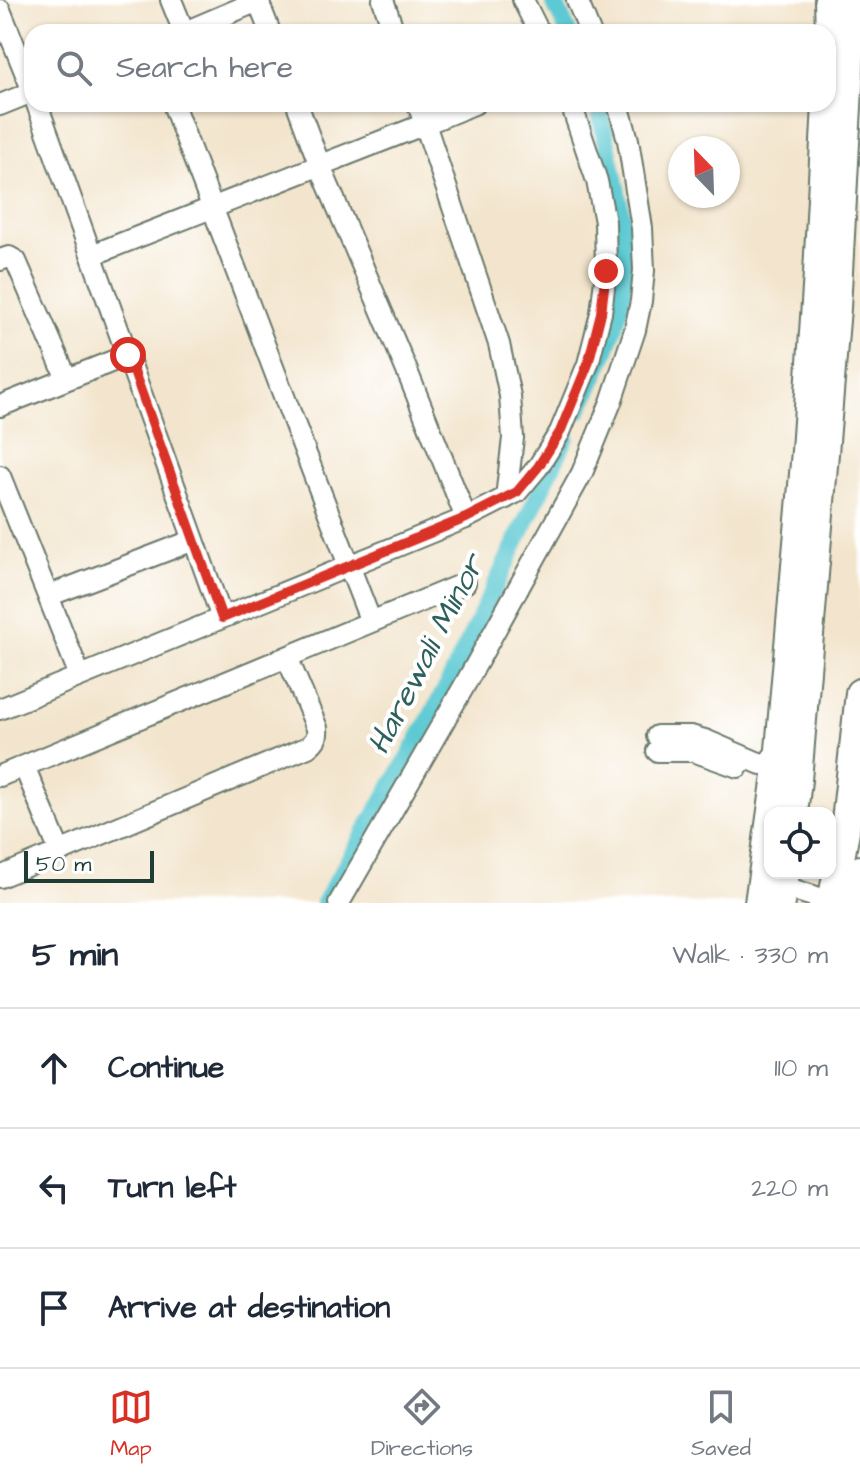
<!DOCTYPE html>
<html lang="en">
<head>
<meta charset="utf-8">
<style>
	:root { --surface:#fff; --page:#f6f6f7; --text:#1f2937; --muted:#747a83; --line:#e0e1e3; --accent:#d93025 }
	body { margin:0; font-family:"Architects Daughter",sans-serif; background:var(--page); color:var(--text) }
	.controls { position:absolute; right:24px; bottom:24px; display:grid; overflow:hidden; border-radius:16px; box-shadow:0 2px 6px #0004 }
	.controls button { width:72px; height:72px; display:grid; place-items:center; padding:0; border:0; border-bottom:2px solid var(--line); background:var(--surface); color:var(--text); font:40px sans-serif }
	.compass { position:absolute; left:668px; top:136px; width:72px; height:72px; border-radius:50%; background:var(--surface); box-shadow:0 2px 6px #0004; rotate:337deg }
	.scale { position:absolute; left:24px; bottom:20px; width:130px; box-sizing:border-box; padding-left:8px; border:4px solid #1f3d34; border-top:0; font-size:22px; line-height:28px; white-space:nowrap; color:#1f3d34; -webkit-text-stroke:6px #fff; paint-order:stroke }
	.stop { position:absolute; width:24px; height:24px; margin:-18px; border:6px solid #d93025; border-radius:50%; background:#fff }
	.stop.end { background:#d93025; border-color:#fff; box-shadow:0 2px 8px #0008 }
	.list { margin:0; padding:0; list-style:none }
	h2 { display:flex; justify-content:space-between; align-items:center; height:104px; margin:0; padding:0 32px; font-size:34px }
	h2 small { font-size:26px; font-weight:400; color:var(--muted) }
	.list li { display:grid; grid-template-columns:52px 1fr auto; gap:24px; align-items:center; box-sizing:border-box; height:120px; padding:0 32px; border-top:2px solid var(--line) }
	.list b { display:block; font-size:30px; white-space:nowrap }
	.list em { font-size:26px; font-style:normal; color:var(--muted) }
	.icon { flex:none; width:44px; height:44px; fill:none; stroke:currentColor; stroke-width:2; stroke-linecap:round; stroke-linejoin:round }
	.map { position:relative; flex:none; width:860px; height:903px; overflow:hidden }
	.search { position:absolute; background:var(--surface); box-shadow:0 2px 6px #0004; left:24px; right:24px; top:24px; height:88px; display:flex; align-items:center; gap:20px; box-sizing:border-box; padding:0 28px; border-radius:24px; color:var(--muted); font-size:30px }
	.sheet { height:464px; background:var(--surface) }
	nav { display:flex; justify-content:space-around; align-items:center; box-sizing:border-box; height:112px; border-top:2px solid var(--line); background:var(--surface); font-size:22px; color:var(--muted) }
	nav a { display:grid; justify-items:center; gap:4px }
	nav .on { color:var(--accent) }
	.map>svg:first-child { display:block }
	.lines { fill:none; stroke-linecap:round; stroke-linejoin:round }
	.canal { stroke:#5cc9d3; stroke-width:18 }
	.minor-casing { stroke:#69786a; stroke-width:24 }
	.tertiary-casing { stroke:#69786a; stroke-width:28 }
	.secondary-casing { stroke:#69786a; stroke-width:32 }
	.minor { stroke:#fff; stroke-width:20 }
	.tertiary { stroke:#fff; stroke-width:24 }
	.secondary { stroke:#fff; stroke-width:28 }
	.route { stroke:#d93025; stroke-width:10 }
	.labels { text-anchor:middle; stroke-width:8; stroke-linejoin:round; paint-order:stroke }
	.water-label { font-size:32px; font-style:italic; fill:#2e605c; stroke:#fff }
</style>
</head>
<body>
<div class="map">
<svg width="860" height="903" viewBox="0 0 860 903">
	<rect width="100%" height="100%" fill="#fff"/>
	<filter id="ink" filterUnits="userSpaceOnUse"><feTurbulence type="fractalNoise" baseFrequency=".0125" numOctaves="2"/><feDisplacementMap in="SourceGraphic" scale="16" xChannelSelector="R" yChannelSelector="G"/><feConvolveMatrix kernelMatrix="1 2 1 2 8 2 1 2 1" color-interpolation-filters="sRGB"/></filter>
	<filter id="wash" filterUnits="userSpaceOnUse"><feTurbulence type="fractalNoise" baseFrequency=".006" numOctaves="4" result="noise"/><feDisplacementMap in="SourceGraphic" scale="32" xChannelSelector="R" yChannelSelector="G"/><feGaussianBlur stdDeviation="1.8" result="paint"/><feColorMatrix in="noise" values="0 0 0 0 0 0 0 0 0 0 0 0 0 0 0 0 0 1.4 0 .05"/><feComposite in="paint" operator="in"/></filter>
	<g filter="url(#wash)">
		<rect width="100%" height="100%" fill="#f3e5cd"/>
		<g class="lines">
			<path class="canal" d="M553 0 568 32
				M579 410C595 376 611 343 620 306 635 242 611 167 598 104
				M324 903 417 743 450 681 566 437"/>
		</g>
	</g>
	<g filter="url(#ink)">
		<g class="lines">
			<g class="minor-casing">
				<path id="minor" d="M171 0 184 32
					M383 0 394 32
					M523 0 539 32
					M577 0 590 32
					M258 1 270 32
					M0 10 32 89
					M185 32 260 0
					M173 104 317 483 371 622
					M297 104 320 166 407 371 466 518
					M418 104 425 124 474 104
					M0 105 32 92
					M92 255 425 124 499 344 510 396 513 438 506 498
					M0 260 9 257 16 261 67 379
					M0 406 128 355
					M0 476 80 676
					M48 596 194 540
					M222 618 466 518 517 492 538 467 560 432 588 364 601 313 606 271 605 222 597 181 571 104
					M0 709 222 618 37 104
					M657 736H691L705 740 761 764H767L777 752
					M657 751H693L738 767
					M24 766 60 852
					M0 776 465 583
					M0 877 308 747C315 741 318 738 317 728L287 657
					M772 883 835 903
					M339 903 463 688 582 473 611 402 635 330 641 301 644 270 642 228 628 140 618 104"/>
			</g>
			<g class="tertiary-casing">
				<path id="tertiary" d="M827 0 828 32
					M757 903 777 761 804 451 816 273 825 104
					M854 903 860 868"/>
			</g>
			<g class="secondary-casing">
				<path id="secondary" d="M793 813 797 780 836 308 851 34 848 0
					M781 903 785 873
					M832 903 845 831 860 693"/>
			</g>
			<use href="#minor" class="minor"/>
			<use href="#tertiary" class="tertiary"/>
			<use href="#secondary" class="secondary"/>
		</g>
	</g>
	<g class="lines" filter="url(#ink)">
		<path class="route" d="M128 355 222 618 466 518 517 492 538 467 560 432 588 364 601 313 606 271"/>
	</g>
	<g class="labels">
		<g class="water-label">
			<text transform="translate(425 654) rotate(-63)" y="11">Harewali Minor</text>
		</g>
	</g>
</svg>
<div class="controls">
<button><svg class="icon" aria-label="locate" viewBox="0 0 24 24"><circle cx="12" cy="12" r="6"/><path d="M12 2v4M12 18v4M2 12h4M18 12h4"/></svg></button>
</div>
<svg class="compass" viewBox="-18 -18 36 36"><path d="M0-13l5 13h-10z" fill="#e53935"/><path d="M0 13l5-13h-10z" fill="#747a83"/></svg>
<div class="scale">50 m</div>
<div class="stop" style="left:128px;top:355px"></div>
<div class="stop end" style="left:606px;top:271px"></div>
<div class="search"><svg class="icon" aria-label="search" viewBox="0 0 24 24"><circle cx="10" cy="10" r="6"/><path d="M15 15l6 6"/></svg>Search here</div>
</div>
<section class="sheet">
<h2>5 min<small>Walk · 330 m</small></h2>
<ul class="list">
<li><svg class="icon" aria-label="ahead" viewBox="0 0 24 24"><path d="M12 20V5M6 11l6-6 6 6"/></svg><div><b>Continue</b></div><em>110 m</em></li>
<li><svg class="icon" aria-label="left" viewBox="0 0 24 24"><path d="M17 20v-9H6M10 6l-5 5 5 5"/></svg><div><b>Turn left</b></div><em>220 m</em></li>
<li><svg class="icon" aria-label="arrive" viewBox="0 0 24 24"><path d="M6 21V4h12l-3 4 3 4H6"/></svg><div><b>Arrive at destination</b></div></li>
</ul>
</section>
<nav>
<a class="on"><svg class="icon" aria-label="map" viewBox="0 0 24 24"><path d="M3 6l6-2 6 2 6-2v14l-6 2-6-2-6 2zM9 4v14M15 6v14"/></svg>Map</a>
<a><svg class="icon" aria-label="directions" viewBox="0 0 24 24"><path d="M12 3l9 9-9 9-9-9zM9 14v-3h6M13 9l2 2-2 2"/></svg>Directions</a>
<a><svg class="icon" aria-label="saved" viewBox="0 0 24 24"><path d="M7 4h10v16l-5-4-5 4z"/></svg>Saved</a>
</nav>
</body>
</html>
